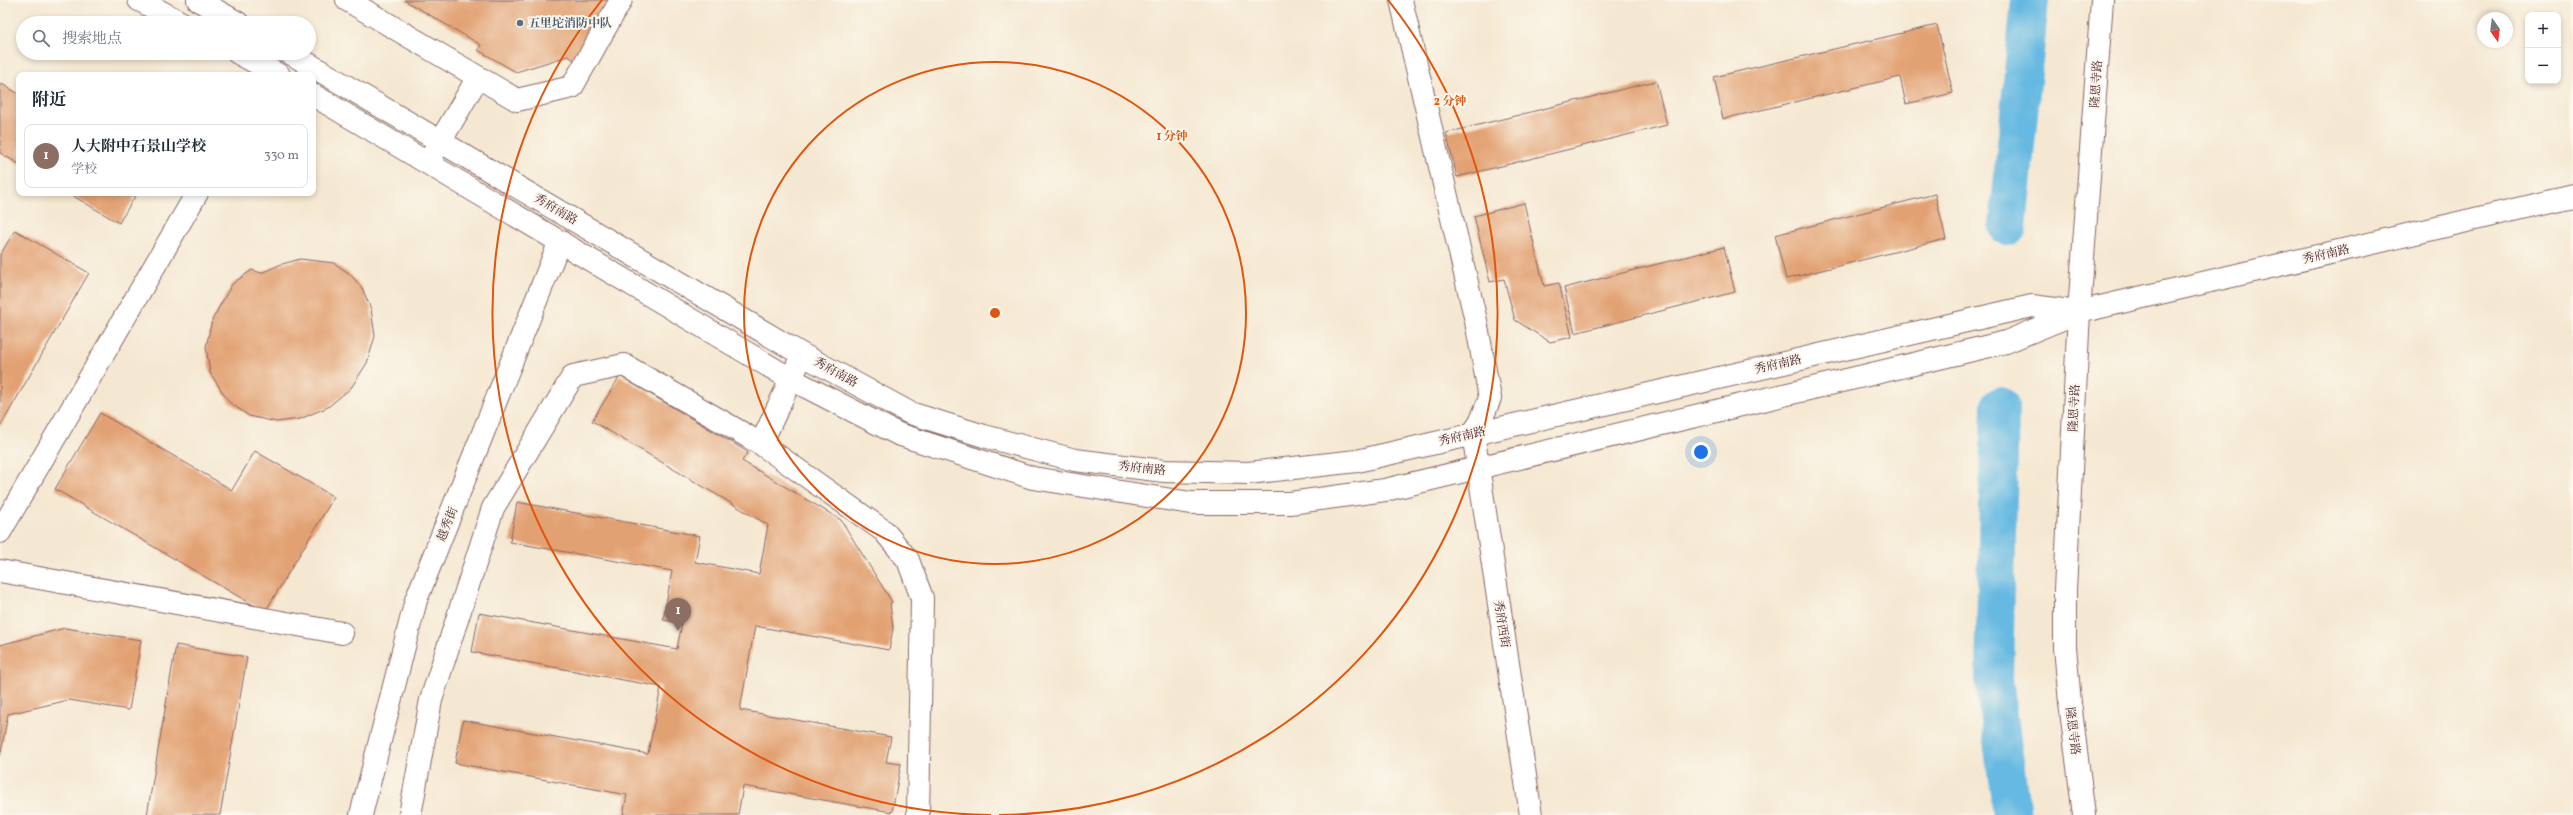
<!DOCTYPE html>
<html lang="zh">
<head>
<meta charset="utf-8">
<style>
	:root { --surface:#fff; --page:#f2f2f3; --text:#1f2937; --muted:#747a83; --line:#e0e1e3; --accent:#c8321e }
	body { margin:0; font-family:Vollkorn,"Noto Serif SC",serif; background:var(--page); color:var(--text) }
	.controls { position:absolute; right:12px; top:12px; display:grid; overflow:hidden; border-radius:8px; box-shadow:0 2px 6px #0003 }
	.controls button { width:36px; height:36px; display:grid; place-items:center; padding:0; border:0; border-bottom:1px solid var(--line); background:var(--surface); color:var(--text); font:20px sans-serif }
	.compass { position:absolute; left:2477px; top:12px; width:36px; height:36px; border-radius:50%; background:var(--surface); box-shadow:0 2px 6px #0003; rotate:166deg }
	.you { position:absolute; left:1701px; top:452px; width:14px; height:14px; margin:-10px; border:3px solid #fff; border-radius:50%; background:#1a73e8; box-shadow:0 0 0 6px #1a73e833 }
	.badge { display:grid; place-items:center; width:26px; height:26px; border-radius:50%; background:var(--accent); color:#fff; font-size:13px; font-weight:700 }
	.pin { position:absolute; translate:-50% -33px; filter:drop-shadow(0 1px 2px #0008) }
	.pin::after { content:''; position:absolute; top:21px; width:14px; height:12px; background:inherit; clip-path:polygon(0 0,100% 0,50% 100%) }
	.list { margin:0; padding:0; list-style:none }
	h2 { display:flex; justify-content:space-between; align-items:center; height:52px; margin:0; padding:0 16px; font-size:17px }
	h2 small { font-size:13px; font-weight:400; color:var(--muted) }
	.list li { display:grid; grid-template-columns:26px 1fr auto; gap:12px; align-items:center; box-sizing:border-box; height:64px; margin:0 8px 8px; padding:0 8px; border:1px solid var(--line); border-radius:8px }
	.list b { display:block; font-size:15px; white-space:nowrap }
	.list p { margin:0; font-size:13px; white-space:nowrap; color:var(--muted) }
	.list em { font-size:13px; font-style:normal; color:var(--muted) }
	.icon { flex:none; width:22px; height:22px; fill:none; stroke:currentColor; stroke-width:2; stroke-linecap:round; stroke-linejoin:round }
	.map { position:relative; flex:none; width:2573px; height:815px; overflow:hidden }
	.search { position:absolute; background:var(--surface); box-shadow:0 2px 6px #0003; left:16px; top:16px; width:300px; height:44px; display:flex; align-items:center; gap:10px; box-sizing:border-box; padding:0 14px; border-radius:22px; color:var(--muted); font-size:15px }
	.panel { position:absolute; background:var(--surface); box-shadow:0 2px 6px #0003; left:16px; top:72px; width:300px; height:124px; border-radius:8px }
	.map>svg:first-child { display:block }
	.lines { fill:none; stroke-linecap:round; stroke-linejoin:round }
	.river { stroke:#66b9e2; stroke-width:38 }
	.building { fill:#e2a172 }
	.minor-casing { stroke:#866565; stroke-width:24 }
	.minor { stroke:#fff; stroke-width:22 }
	.ring { fill:none; stroke:#e0560e; stroke-width:2 }
	.service-dot { fill:#5c6f8a; stroke:#fbf7ec; stroke-width:1.5 }
	.labels { text-anchor:middle; stroke-width:4; stroke-linejoin:round; paint-order:stroke }
	.service-label { font-size:12px; font-weight:bold; fill:#4e5e75; stroke:#fbf7ec; text-anchor:start }
	.street-label { font-size:12px; fill:#4a1f2b; stroke:#fbf7ec }
	.centre { fill:#e0560e; stroke:#fbf7ec; stroke-width:2 }
	.ring-label { font-size:12px; text-anchor:middle; font-weight:bold; fill:#e0560e; stroke:#fbf7ec; stroke-width:4; stroke-linejoin:round; paint-order:stroke }
</style>
</head>
<body>
<div class="map">
<svg width="2573" height="815" viewBox="0 0 2573 815">
	<rect width="100%" height="100%" fill="#fbf7ec"/>
	<filter id="ink" filterUnits="userSpaceOnUse"><feTurbulence type="fractalNoise" baseFrequency=".025" numOctaves="2"/><feDisplacementMap in="SourceGraphic" scale="8" xChannelSelector="R" yChannelSelector="G"/><feConvolveMatrix kernelMatrix="1 2 1 2 8 2 1 2 1" color-interpolation-filters="sRGB"/></filter>
	<filter id="wash" filterUnits="userSpaceOnUse"><feTurbulence type="fractalNoise" baseFrequency=".012" numOctaves="4" result="noise"/><feDisplacementMap in="SourceGraphic" scale="16" xChannelSelector="R" yChannelSelector="G"/><feGaussianBlur stdDeviation="0.9" result="paint"/><feColorMatrix in="noise" values="0 0 0 0 0 0 0 0 0 0 0 0 0 0 0 0 0 1.4 0 .05"/><feComposite in="paint" operator="in"/></filter>
	<g filter="url(#wash)">
		<rect width="100%" height="100%" fill="#f5e8d2"/>
		<g class="lines">
			<path class="river" d="M2008 227 2030 0
				M2000 406 1994 681 2012 815"/>
		</g>
		<g id="blocks">
			<path class="building" d="M404 0H607L609 1 574 60 568 56 516 72 478 50 481 45Z
				M1937 25 1953 93 1906 104 1900 77 1723 119 1714 77Z
				M1656 81 1667 125 1457 177 1446 133Z
				M0 83 19 94V164L0 153Z
				M68 193H137L119 223Z
				M1935 194 1946 239 1786 279 1775 235Z
				M1524 203 1544 286 1559 283 1572 337 1550 342 1515 320 1504 279 1490 282 1474 216Z
				M15 230 89 273 0 427V255Z
				M1724 247 1735 292 1575 333 1564 288Z
				M300 259 334 263 350 274 362 288 371 309 375 336 367 363 351 388 328 407 300 419 276 422 249 416 229 402 210 373 206 347 212 320 232 284 252 270 261 273 279 265Z
				M620 376 748 452 742 461 841 520 892 602 890 604 893 628 889 650 755 626 740 710 891 737 886 762 901 764 892 812 743 786 738 815H623L627 795 455 763 463 720 648 754 661 687 472 652 479 613 677 649 682 623 663 620 672 571 510 542 517 502 700 536 695 562 759 574 768 525 592 421Z
				M100 413 232 490 255 451 334 497 265 612 55 489Z
				M65 628 141 640 129 710 69 700 8 714 0 757V645Z
				M176 645 247 657 220 815H147Z"/>
		</g>
	</g>
	<g filter="url(#ink)">
		<use href="#blocks" fill-opacity="0" stroke="#866565" stroke-width="1"/>
		<g class="lines">
			<g class="minor-casing">
				<path id="minor" d="M139 0 182 23
					M198 0 238 23
					M347 0 517 100 572 87 621 0
					M1401 0 1476 321 1490 398 1480 423 1473 433 1531 815
					M238 53 279 75
					M290 53 803 355 910 413 984 436 1075 460 1164 471 1248 473 1357 461 2032 306 2078 312
					M313 95 789 378 898 434 1033 478 1191 503H1290L1385 490 2006 342 2079 312 2573 196
					M433 154 478 77
					M761 444 797 366
					M0 532 197 193
					M0 571 342 633
					M361 815 416 600 560 241
					M410 815 431 700 493 508 573 376 624 365 761 444 884 531 908 560 922 598 918 815
					M2084 815 2070 703 2065 647V590L2079 312 2102 0"/>
			</g>
			<use href="#minor" class="minor"/>
		</g>
	</g>
	<g class="ring">
		<circle cx="995" cy="313" r="251"/>
		<path d="M991 815A502 502 0 0 1 602 0M1388 0A502 502 0 0 1 999 815"/>
	</g>
	<circle class="service-dot" cx="520" cy="23" r="4"/>
	<g class="labels">
		<g class="service-label">
			<text x="528" y="27">五里坨消防中队</text>
		</g>
		<g class="street-label">
			<text transform="translate(2096 84) rotate(-86)" y="4">隆恩寺路</text>
			<text transform="translate(556 209) rotate(31)" y="4">秀府南路</text>
			<text transform="translate(2326 254) rotate(-13)" y="4">秀府南路</text>
			<text transform="translate(1778 364) rotate(-13)" y="4">秀府南路</text>
			<text transform="translate(836 372) rotate(29)" y="4">秀府南路</text>
			<text transform="translate(2074 408) rotate(-87)" y="4">隆恩寺路</text>
			<text transform="translate(1462 436) rotate(-13)" y="4">秀府南路</text>
			<text transform="translate(1142 468) rotate(6)" y="4">秀府南路</text>
			<text transform="translate(447 524) rotate(-68)" y="4">越秀街</text>
			<text transform="translate(1502 624) rotate(81)" y="4">秀府西街</text>
			<text transform="translate(2073 731) rotate(83)" y="4">隆恩寺路</text>
		</g>
	</g>
	<circle cx="995" cy="313" r="6" class="centre"/>
	<g class="ring-label">
		<text x="1450" y="105">2 分钟</text>
		<text x="1172" y="140">1 分钟</text>
	</g>
</svg>
<div class="controls">
<button>+</button>
<button>−</button>
</div>
<svg class="compass" viewBox="-18 -18 36 36"><path d="M0-13l5 13h-10z" fill="#e53935"/><path d="M0 13l5-13h-10z" fill="#747a83"/></svg>
<div class="you"></div>
<div class="pin badge" style="left:678px;top:631px;background:#8d6e63">1</div>
<div class="search"><svg class="icon" aria-label="search" viewBox="0 0 24 24"><circle cx="10" cy="10" r="6"/><path d="M15 15l6 6"/></svg>搜索地点</div>
<section class="panel">
<h2>附近<small></small></h2>
<ul class="list">
<li><span class="badge" style="background:#8d6e63">1</span><div><b>人大附中石景山学校</b><p>学校</p></div><em>330 m</em></li>
</ul>
</section>
</div>
</body>
</html>
